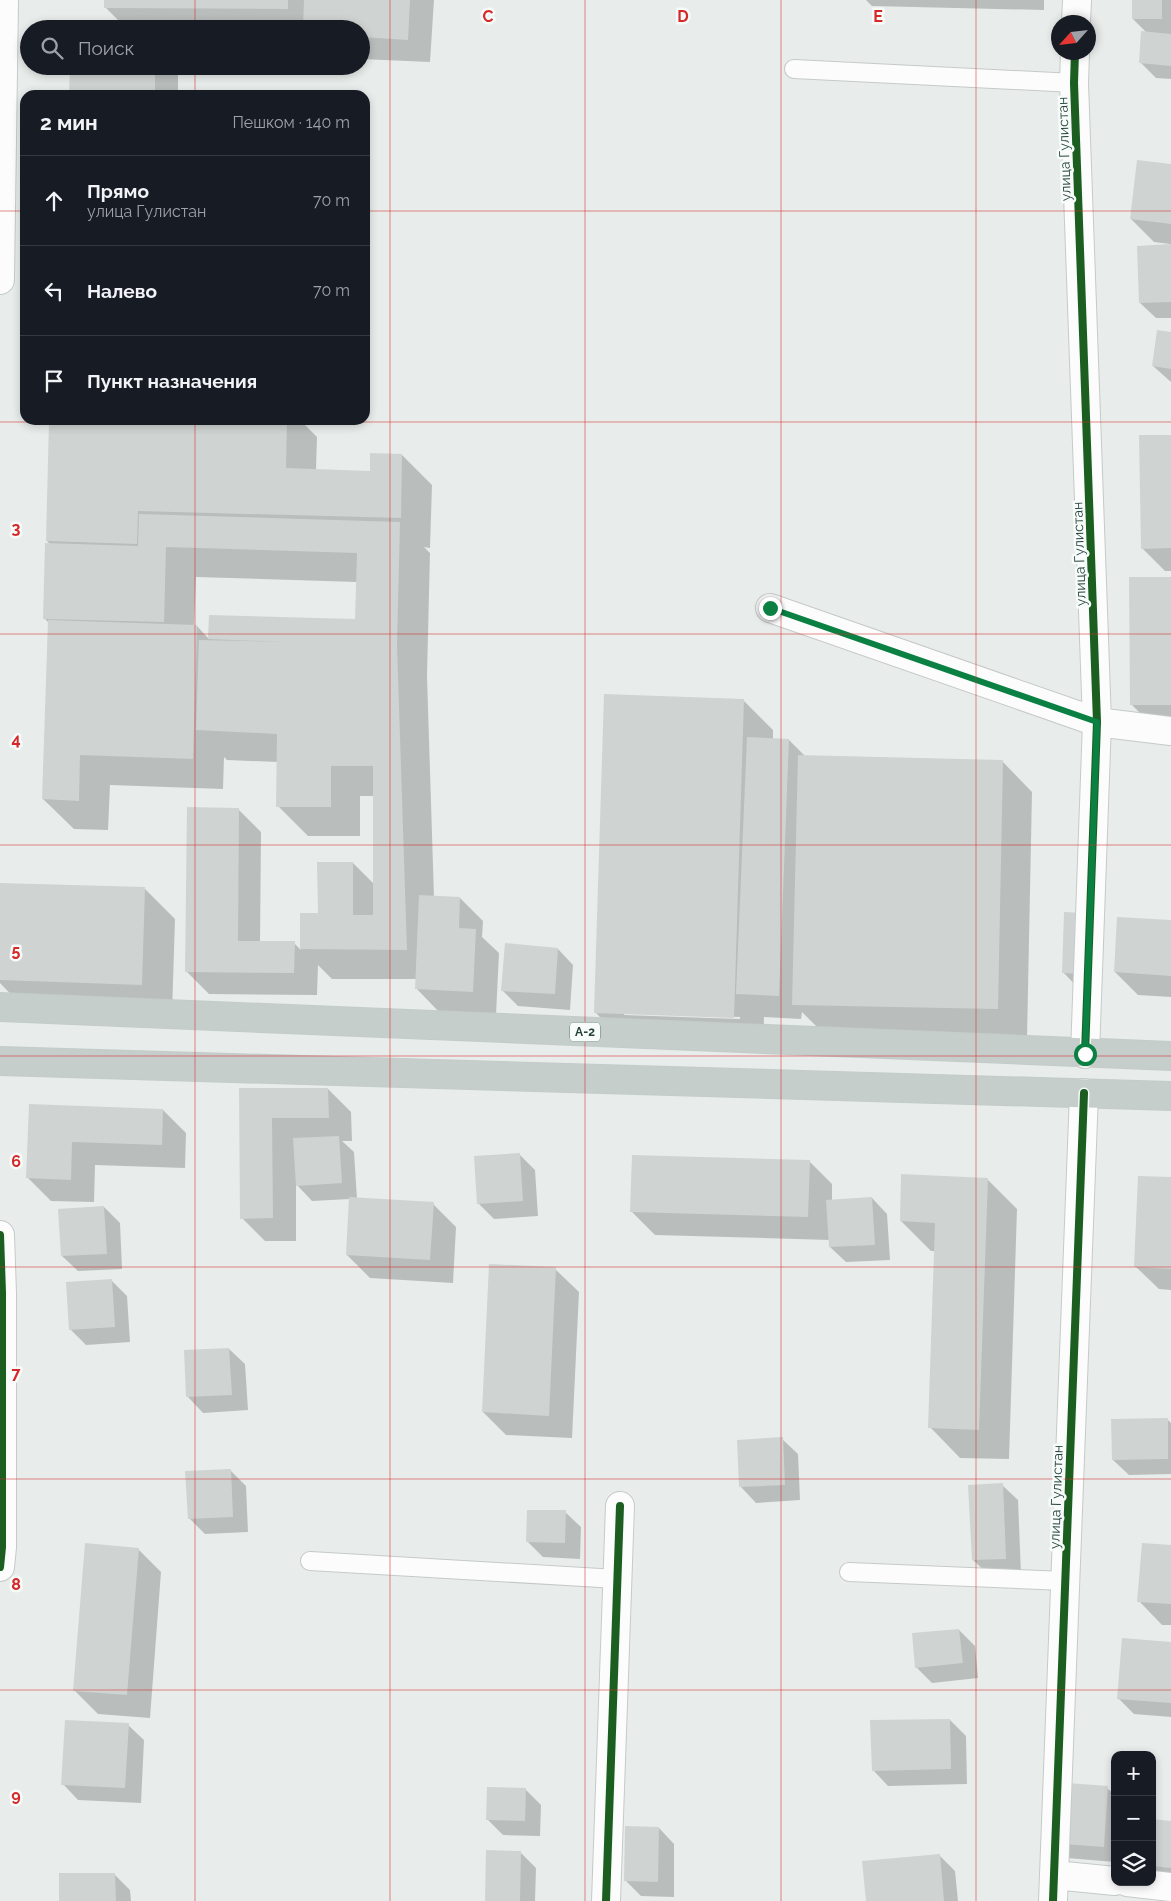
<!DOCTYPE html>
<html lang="ru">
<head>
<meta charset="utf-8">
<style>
	:root { --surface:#171b24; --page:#242831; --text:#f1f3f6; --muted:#9ea1a6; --line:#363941 }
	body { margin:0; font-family:Raleway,sans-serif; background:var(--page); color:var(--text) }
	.controls { position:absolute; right:15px; bottom:15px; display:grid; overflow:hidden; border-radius:10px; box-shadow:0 2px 8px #0003 }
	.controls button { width:45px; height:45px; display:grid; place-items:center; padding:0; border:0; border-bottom:1px solid var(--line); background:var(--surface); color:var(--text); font:25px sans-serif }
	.compass { position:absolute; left:1051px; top:15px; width:45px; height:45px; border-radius:50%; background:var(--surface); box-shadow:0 2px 8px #0003; rotate:243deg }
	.stop { position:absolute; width:15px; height:15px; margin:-11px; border:4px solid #0b8043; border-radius:50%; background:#fff }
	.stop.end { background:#0b8043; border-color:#fff; box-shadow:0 1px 5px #0008 }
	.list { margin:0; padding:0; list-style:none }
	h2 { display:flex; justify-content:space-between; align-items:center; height:65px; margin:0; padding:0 20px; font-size:21px }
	h2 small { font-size:16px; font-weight:400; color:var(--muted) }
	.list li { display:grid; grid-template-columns:32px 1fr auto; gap:15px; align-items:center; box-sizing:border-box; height:90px; padding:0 20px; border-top:1px solid var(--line) }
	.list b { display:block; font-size:19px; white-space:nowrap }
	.list p { margin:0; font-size:16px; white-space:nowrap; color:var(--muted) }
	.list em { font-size:16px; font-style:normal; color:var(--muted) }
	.icon { flex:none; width:28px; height:28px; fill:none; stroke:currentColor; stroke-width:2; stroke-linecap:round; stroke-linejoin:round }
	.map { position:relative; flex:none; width:1171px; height:1901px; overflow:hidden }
	.search { position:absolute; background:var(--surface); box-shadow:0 2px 8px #0003; left:20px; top:20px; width:350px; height:55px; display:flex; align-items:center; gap:12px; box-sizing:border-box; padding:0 18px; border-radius:28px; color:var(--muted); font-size:19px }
	.panel { position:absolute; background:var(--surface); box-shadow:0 2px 8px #0003; left:20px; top:90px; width:350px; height:335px; border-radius:15px }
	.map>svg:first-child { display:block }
	.shadow { fill:#0003; fill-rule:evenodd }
	.building { fill:#cfd4d2 }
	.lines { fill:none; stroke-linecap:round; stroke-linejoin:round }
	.service-casing { stroke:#c5cac8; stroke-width:20 }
	.minor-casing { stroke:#c5cac8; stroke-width:30 }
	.tertiary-casing { stroke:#c5cac8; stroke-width:30 }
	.secondary-casing { stroke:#c3cbc8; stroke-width:30 }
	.trunk-casing { stroke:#c3ccc9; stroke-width:30 }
	.service { stroke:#fcfcfc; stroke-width:18 }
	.minor { stroke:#fcfcfc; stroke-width:28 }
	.tertiary { stroke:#fcfcfc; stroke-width:28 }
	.secondary { stroke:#fcfcfc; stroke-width:28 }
	.trunk { stroke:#c6cecc; stroke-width:28 }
	.cycleway-casing { stroke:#f7fbf9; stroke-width:11 }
	.cycleway { stroke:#1b5e20; stroke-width:8 }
	.route { stroke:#0b8043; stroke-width:6 }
	.grid { fill:none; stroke:#d62828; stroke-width:1; stroke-opacity:0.55 }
	.labels { text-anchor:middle; stroke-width:5; stroke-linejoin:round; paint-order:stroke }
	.shield { fill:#f7fbf9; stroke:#637a73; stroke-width:1 }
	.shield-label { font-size:12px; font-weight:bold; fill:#24423a }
	.street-label { font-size:14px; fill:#24423a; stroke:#f7fbf9 }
	.grid-label { font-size:16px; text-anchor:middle; font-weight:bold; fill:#d62828; stroke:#f7fbf9; stroke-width:5; stroke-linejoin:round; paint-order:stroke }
</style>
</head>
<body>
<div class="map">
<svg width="1171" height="1901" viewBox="0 0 1171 1901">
	<rect width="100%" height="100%" fill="#e8edeb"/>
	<path class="shadow" d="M105 0H434L430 62 361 59V29H71L125 27 105 7Z
		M866 0H1044V10L872 6Z
		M1133 0H1171V79L1156 78 1140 62 1147 33 1133 19Z
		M71 66H178V95H71Z
		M1171 165V318H1156L1140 303 1170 244 1154 242 1131 219Z
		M1171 334V382L1153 366Z
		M50 420H300L317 437 316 470 371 472 402 455 432 485 430 548 424 547 430 553 427 676 434 897 460 898 483 921 482 937 499 953 496 1015 439 1012 416 988V979H332L318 965 317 995 209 994 186 971 238 809 261 832 260 942 294 943 301 950 302 914H319L353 863 374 884V796H360V836H308L278 806V762L227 760 224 757 223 789 110 785 108 830 74 829 43 799 49 623 44 618 50 544 47 541ZM196 577 357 582 356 621 209 639 197 626H194Z
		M1171 436V571H1165L1142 548Z
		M1171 578V728H1155L1132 705Z
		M743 700 773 730V740H789L805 756 1002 761 1032 792 1027 1039 824 1034 802 1012 801 1019 764 1017 763 1048 625 1042 595 1012ZM624 1013 740 1017V1019L624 1015Z
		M0 884 145 889 175 919 172 1014 26 1010 0 983Z
		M1065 913 1079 989 1064 973Z
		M1171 922V997L1138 995 1115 972Z
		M558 949 573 965 570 1010 518 1006 502 990Z
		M241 1089H328L351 1112 352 1141H342L354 1152 357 1199 433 1204 456 1227 453 1283 370 1278 347 1255 350 1199 312 1201 296 1184V1241H265L242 1218Z
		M30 1105 163 1110 186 1133 185 1168 95 1165 94 1202 51 1201 28 1178Z
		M520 1155 535 1170 538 1216 494 1219 478 1203Z
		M809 1161 832 1184V1201L872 1198 887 1214 890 1260 846 1262 830 1247V1240L655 1235 632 1212Z
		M987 1179 1017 1209 1009 1459 960 1458 930 1427 936 1251H931L901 1221Z
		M1171 1179V1290L1159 1289 1135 1266Z
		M104 1207 120 1223 122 1269 78 1271 62 1256Z
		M555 1269 579 1292 572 1438 506 1435 483 1412Z
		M112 1281 127 1296 130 1342 86 1345 70 1329Z
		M229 1349 245 1364 248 1410 203 1413 188 1397Z
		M1167 1419 1171 1423V1474L1129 1475 1113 1460Z
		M782 1439 798 1454 800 1500 756 1503 741 1487Z
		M230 1470 246 1486 248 1532 205 1534 189 1518Z
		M1002 1485 1018 1500 1021 1574 989 1575 973 1560Z
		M565 1512 581 1527 580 1559 543 1557 528 1542Z
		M1171 1547V1625H1162L1139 1601Z
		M138 1549 161 1572 150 1718 98 1714 74 1690Z
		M959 1630 975 1646 978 1678 932 1683 916 1667Z
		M1171 1643V1717L1134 1714 1118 1698Z
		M950 1720 966 1736 967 1784 888 1786 873 1770Z
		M128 1725 144 1740 141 1803 78 1800 63 1784Z
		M1107 1788 1115 1795V1862L1067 1858 1051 1843Z
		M525 1789 541 1805 540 1836 503 1835 487 1819Z
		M1152 1820 1171 1823V1881L1152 1879Z
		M659 1828 674 1844V1897L641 1896 625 1880Z
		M520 1852 536 1868 535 1901H486Z
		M939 1855 955 1871 958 1901H867Z
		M115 1875 130 1890 131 1901H60Z"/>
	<path class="building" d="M104 0H288V9L104 8Z
		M304 0H410L408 40 361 37V29H303Z
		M1132 0H1162V19H1132Z
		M70 25 155 27V29H70Z
		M1141 31 1171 34V66L1139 63Z
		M70 66H155V95H69Z
		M1137 160 1171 164V224L1130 219Z
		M1171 244V302L1139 303 1137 246Z
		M1157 330 1171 332V369L1152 366Z
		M49 420H287L286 468 370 471V453L402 454 401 518 138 511 137 544 46 541Z
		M1139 435H1171V548L1141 549Z
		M139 514 400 522 397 645 407 950 300 949V913H318L317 862H353V915H373V766H331V807H276L277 734 196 730 199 640 284 642 208 639 209 615 355 619 357 553 166 547 164 622 43 619 45 543 138 546Z
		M1129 577H1171V705H1130Z
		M48 620 197 625 193 759 80 755 79 801 42 799Z
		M604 694 744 699 734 1018 594 1013Z
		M747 737 789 739 779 996 736 994Z
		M798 755 1003 760 998 1009 792 1005Z
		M187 807 239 808 238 941H295L294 973 185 972Z
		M0 883 145 887 142 985 0 980Z
		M419 895 460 897 459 928 476 929 473 992 415 989Z
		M1064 912 1086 913 1085 974 1062 973Z
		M1117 917 1171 920V976L1114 972Z
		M505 943 558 948 555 994 501 991Z
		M239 1088H328L329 1118H272L273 1218 240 1219Z
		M29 1104 163 1109 162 1145 72 1142 71 1180 26 1178Z
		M339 1136 342 1183 296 1186 293 1138Z
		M520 1153 523 1201 477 1204 474 1156Z
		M632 1155 810 1160 808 1217 630 1212Z
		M901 1174 988 1178 979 1430 928 1428 935 1223 900 1221Z
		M1138 1176 1171 1177V1269L1134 1267Z
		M349 1197 434 1202 430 1260 346 1255Z
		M872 1197 875 1245 829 1247 826 1200Z
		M104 1206 107 1254 61 1256 58 1209Z
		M489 1264 556 1267 549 1416 482 1412Z
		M112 1279 115 1327 69 1330 66 1282Z
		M229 1348 232 1395 186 1397 184 1350Z
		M1168 1418V1459L1112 1460 1111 1419Z
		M783 1437 785 1485 739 1487 737 1440Z
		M231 1469 233 1517 188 1519 185 1471Z
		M1003 1483 1006 1559 972 1560 968 1485Z
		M527 1510H566L565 1543 526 1542Z
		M85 1543 139 1548 127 1695 73 1691Z
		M1142 1543 1171 1545V1604L1137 1602Z
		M959 1629 963 1663 915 1668 912 1633Z
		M1122 1638 1171 1642V1703L1117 1699Z
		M950 1719 951 1769 872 1771 870 1720Z
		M65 1720 129 1723 125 1788 61 1785Z
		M1054 1782 1108 1786 1104 1847 1050 1843Z
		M487 1787 526 1788 525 1821 486 1820Z
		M1152 1819 1171 1821V1868L1152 1866Z
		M625 1826 659 1827 658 1882 624 1881Z
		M486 1850 521 1851 520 1901H485Z
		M940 1854 944 1901H866L862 1861Z
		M59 1873H115L116 1901H59Z"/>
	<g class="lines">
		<g class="service-casing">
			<path id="service" d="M794 69 1074 83
				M310 1561 617 1579
				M849 1572 1065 1581"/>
		</g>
		<g class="minor-casing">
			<path id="minor" d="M1076 22 1077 0
				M1075 52 1074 83 1097 722 1085 1054
				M770 608 1097 722 1171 731
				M1054 1875 1115 1881
				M1127 1882 1171 1887
				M606 1901 620 1506
				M1053 1901 1084 1093"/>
		</g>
		<g class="tertiary-casing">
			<path id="tertiary" d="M0 1235 2 1293V1547L0 1567"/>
		</g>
		<g class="secondary-casing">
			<path id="secondary" d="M0 280 4 0"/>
		</g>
		<g class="trunk-casing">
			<path id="trunk" d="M0 1007 1171 1056
				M0 1061 1171 1096"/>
		</g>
		<use href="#service" class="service"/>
		<use href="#minor" class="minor"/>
		<use href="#tertiary" class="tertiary"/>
		<use href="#secondary" class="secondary"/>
		<use href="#trunk" class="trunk"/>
		<g class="cycleway-casing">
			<path id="cycleway" d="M1075 52 1074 83 1097 722 1085 1054
				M0 1235 2 1293V1547L0 1567
				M606 1901 620 1506
				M1053 1901 1084 1093"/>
		</g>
		<use href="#cycleway" class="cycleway"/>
	</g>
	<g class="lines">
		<path class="route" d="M770 608 1097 722 1085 1054"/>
	</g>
	<path class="grid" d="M195 0V29M390 0V1901M585 0V1901M781 0V1901M976 0V1901M195 66V95M0 211H25M365 211H1171M195 420V1901M0 422H1171M0 634H1171M0 845H1171M0 1056H1171M0 1267H1171M0 1479H1171M0 1690H1171"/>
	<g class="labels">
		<rect class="shield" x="570" y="1022.5" width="30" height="19" rx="4"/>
		<g class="shield-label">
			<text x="585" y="1036">A-2</text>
		</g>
		<g class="street-label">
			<text transform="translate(1064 149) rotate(-92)" y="5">улица Гулистан</text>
			<text transform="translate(1079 554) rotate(-92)" y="5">улица Гулистан</text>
			<text transform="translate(1056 1497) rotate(-88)" y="5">улица Гулистан</text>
		</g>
	</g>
	<g class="grid-label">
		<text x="488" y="22">C</text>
		<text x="683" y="22">D</text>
		<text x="878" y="22">E</text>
		<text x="16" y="534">3</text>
		<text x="16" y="745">4</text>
		<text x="16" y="956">5</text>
		<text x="16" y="1167">6</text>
		<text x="16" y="1379">7</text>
		<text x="16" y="1590">8</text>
		<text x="16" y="1801">9</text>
	</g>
</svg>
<div class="controls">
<button>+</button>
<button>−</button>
<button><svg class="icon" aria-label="layers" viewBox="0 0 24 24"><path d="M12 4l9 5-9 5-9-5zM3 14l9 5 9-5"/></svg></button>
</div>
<svg class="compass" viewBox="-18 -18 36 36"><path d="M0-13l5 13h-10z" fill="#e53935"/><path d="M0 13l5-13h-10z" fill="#9ea1a6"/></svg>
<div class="stop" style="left:1085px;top:1054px"></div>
<div class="stop end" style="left:770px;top:608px"></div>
<div class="search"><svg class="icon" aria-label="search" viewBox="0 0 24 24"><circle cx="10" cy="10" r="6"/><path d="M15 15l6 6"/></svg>Поиск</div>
<section class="panel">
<h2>2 мин<small>Пешком · 140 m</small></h2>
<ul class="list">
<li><svg class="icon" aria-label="ahead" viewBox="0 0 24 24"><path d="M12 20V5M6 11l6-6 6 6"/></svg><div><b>Прямо</b><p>улица Гулистан</p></div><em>70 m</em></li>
<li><svg class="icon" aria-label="left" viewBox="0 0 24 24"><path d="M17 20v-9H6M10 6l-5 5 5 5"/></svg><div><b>Налево</b></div><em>70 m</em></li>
<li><svg class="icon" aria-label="arrive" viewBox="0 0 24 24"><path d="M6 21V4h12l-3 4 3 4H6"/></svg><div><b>Пункт назначения</b></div></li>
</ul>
</section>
</div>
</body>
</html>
